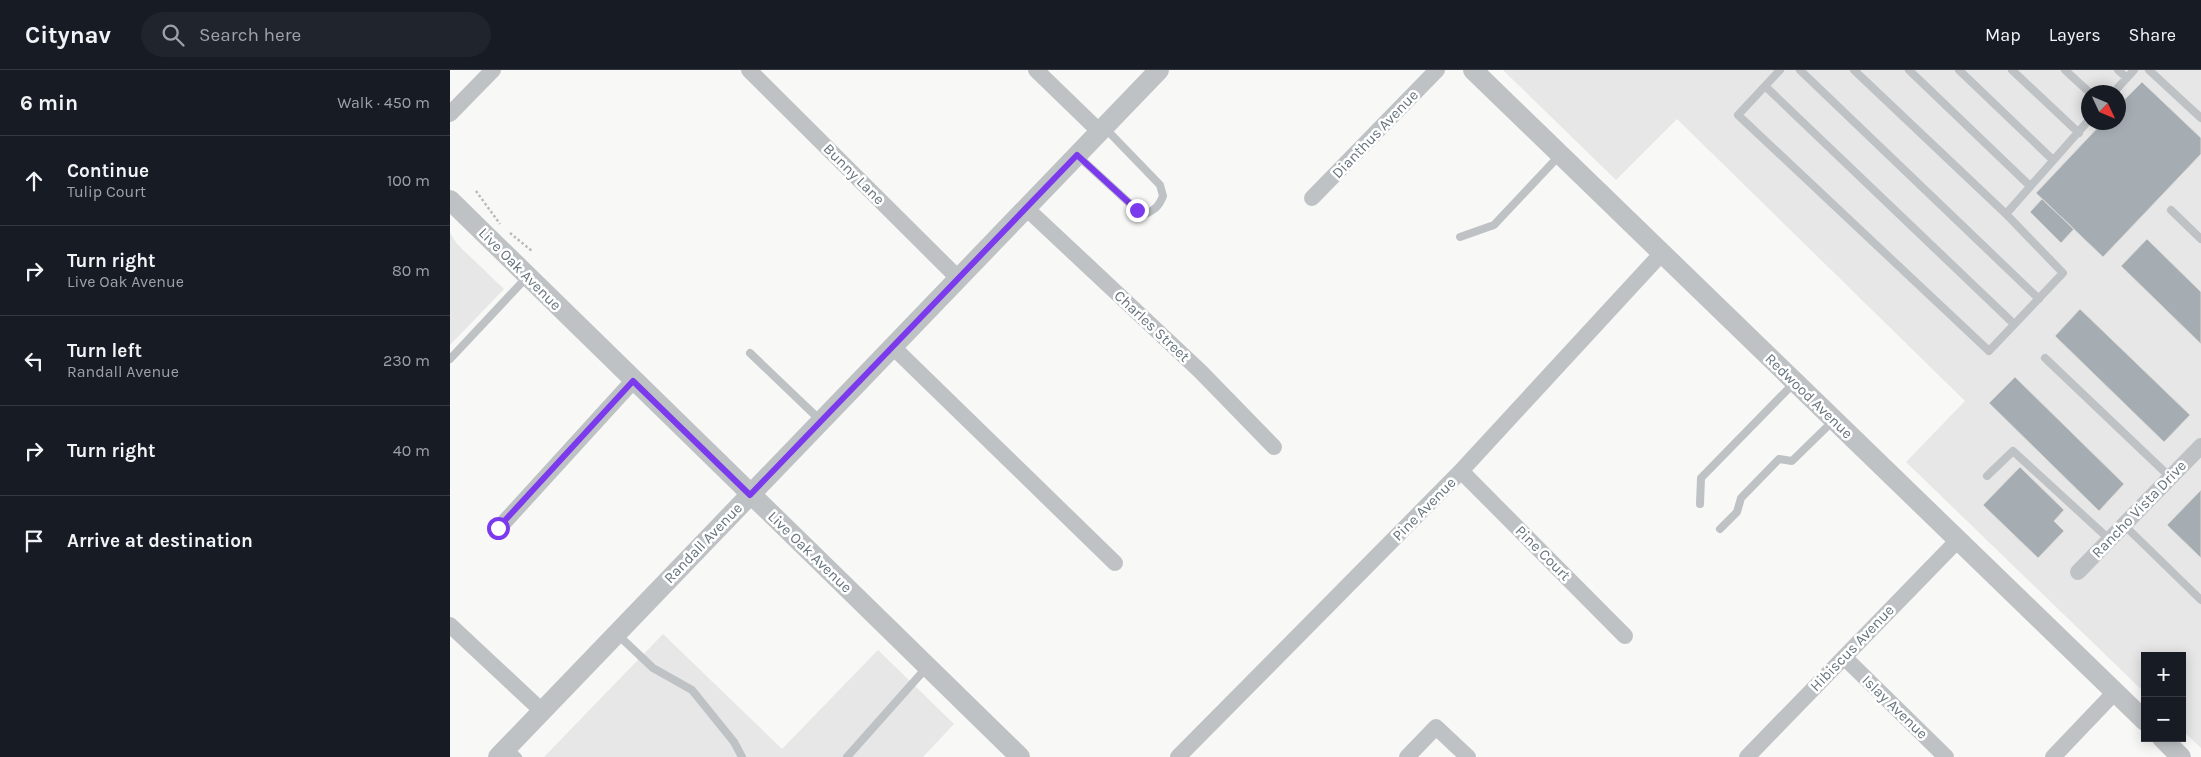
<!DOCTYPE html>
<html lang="en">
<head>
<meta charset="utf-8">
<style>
	:root { --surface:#171b24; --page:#20242c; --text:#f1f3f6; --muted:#9ea1a6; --line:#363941 }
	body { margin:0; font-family:Karla,sans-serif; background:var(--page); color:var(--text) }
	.controls { position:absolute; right:15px; bottom:15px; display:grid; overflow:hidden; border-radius:0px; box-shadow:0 2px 12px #0003 }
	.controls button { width:45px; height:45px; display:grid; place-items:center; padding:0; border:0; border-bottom:1px solid var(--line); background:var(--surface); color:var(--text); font:25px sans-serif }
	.compass { position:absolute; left:1631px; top:15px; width:45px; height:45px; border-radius:50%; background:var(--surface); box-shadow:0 2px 12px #0003; rotate:134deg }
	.stop { position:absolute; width:15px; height:15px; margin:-11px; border:4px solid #7c3aed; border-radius:50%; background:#fff }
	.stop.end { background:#7c3aed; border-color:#fff; box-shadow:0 1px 5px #0008 }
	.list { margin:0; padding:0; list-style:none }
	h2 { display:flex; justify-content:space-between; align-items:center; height:65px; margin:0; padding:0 20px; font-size:21px }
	h2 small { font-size:16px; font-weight:400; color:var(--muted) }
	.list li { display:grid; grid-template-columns:32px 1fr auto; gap:15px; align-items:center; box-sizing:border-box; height:90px; padding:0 20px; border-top:1px solid var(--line) }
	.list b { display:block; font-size:19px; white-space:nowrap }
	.list p { margin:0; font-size:16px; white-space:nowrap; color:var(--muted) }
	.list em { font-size:16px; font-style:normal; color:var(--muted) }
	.icon { flex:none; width:28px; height:28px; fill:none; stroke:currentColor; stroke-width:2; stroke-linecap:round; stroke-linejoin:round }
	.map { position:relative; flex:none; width:1751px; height:687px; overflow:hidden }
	header { display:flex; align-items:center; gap:30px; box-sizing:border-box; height:70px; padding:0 25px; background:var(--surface); border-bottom:1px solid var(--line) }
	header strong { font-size:24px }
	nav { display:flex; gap:28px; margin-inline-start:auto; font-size:18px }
	.search { width:350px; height:45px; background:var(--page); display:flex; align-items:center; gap:12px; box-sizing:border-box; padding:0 18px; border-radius:28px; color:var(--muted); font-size:19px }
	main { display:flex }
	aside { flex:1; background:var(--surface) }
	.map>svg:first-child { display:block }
	.built { fill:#e6e7e6; fill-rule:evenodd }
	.building { fill:#a6adb2; stroke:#dadad8 }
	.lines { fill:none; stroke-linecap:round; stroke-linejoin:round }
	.path { stroke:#b8bbbe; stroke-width:2.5; stroke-dasharray:2.5 2.5; stroke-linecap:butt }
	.service { stroke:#bec2c5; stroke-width:8 }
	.minor { stroke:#bec2c5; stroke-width:16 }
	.tertiary { stroke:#bec2c5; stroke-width:20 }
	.route { stroke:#7c3aed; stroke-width:6 }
	.labels { text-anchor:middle; stroke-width:5; stroke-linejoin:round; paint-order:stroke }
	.street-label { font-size:15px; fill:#66747d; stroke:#fff }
</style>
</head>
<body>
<header>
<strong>Citynav</strong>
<div class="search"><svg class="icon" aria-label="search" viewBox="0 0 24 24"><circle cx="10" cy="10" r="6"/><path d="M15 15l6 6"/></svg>Search here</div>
<nav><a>Map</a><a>Layers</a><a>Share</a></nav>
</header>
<main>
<aside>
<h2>6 min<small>Walk · 450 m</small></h2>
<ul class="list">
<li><svg class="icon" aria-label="ahead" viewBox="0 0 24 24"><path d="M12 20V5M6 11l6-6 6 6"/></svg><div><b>Continue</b><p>Tulip Court</p></div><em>100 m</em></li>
<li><svg class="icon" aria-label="right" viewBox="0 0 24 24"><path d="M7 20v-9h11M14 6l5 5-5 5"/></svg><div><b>Turn right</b><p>Live Oak Avenue</p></div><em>80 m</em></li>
<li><svg class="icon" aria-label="left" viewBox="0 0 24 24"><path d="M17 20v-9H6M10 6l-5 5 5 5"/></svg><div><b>Turn left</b><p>Randall Avenue</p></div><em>230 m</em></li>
<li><svg class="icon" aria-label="right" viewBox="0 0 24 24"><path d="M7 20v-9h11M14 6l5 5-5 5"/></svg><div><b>Turn right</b></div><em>40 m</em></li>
<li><svg class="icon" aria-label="arrive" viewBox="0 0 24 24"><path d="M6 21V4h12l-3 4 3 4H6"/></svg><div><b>Arrive at destination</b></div></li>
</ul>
</aside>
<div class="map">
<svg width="1751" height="687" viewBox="0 0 1751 687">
	<rect width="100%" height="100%" fill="#f8f8f6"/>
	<path class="built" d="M1053 0H1751V678L1732 660V586H1695V623L1456 392 1515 331 1227 49 1166 110ZM1638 22H1668V52H1638Z
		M0 163 7 174 54 219 0 275Z
		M213 564 332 679 428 580 504 654 473 687H94Z"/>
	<path class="building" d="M1692 12 1751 68V84L1653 187 1586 123 1653 52H1668V36Z
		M1592 129 1624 159 1611 173 1580 142Z
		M1697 169 1751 222V274L1671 196Z
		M1630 239 1740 345 1714 372 1605 266Z
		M1565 307 1674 414 1649 441 1539 333Z
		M1570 397 1614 440 1604 451 1614 461 1588 488 1533 435Z
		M1751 420V488L1717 455Z"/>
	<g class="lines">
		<path class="path" d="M26 121 50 154
			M60 163 82 181"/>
		<path class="service" d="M1330 0 1288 45 1539 281 1613 203 1556 144 1638 51
			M1350 0 1589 229
			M1404 0 1556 144
			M1459 0 1580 116
			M1509 0 1603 90
			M1562 0 1629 63
			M1615 0 1639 22
			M1668 0 1677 8
			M1699 0 1751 48
			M1315 16 1564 254
			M1664 22 1684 0
			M628 86 687 140 695 144C705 140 709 136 713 126L710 115 654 57
			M1721 140 1751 169
			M1010 167 1044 155 1109 86
			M300 283 370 350
			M1595 288 1720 407
			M0 289 77 207
			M1537 406 1563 381 1659 469
			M1250 434 1251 408 1345 312
			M1674 455 1751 530
			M1270 459 1287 442 1291 428 1329 389 1342 391 1384 350
			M167 564 203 598 242 620 284 672 292 687
			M58 677 68 687
			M397 687 477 597"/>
		<path class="minor" d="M299 0 508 208
			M586 0 650 62
			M0 44 43 0
			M862 128 987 0
			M576 138 750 301 824 377
			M443 277 665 493
			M1011 401 1175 566
			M49 458 183 311
			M1628 502 1751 376
			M0 555 92 641
			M1394 587 1496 687
			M728 687 1011 401 1212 183
			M957 687 986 657 1018 687
			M1297 687 1508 470
			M1603 687 1665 622"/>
		<path class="tertiary" d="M1023 0 1695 651
			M0 130 570 687
			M1712 668 1731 687
			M48 687 709 0"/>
	</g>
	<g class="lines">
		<path class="route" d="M48 458 183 311 300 425 627 85 687 140"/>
	</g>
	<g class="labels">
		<g class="street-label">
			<text transform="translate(925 64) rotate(-46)" y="5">Dianthus Avenue</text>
			<text transform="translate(404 104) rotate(45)" y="5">Bunny Lane</text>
			<text transform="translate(70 199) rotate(45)" y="5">Live Oak Avenue</text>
			<text transform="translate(702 256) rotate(43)" y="5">Charles Street</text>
			<text transform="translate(1359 326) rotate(44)" y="5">Redwood Avenue</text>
			<text transform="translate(974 439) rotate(-45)" y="5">Pine Avenue</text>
			<text transform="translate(1689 439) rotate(-46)" y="5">Rancho Vista Drive</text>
			<text transform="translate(253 473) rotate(-46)" y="5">Randall Avenue</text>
			<text transform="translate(360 482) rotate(44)" y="5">Live Oak Avenue</text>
			<text transform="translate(1093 483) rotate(45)" y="5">Pine Court</text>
			<text transform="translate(1402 578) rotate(-46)" y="5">Hibiscus Avenue</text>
			<text transform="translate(1445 637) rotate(44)" y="5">Islay Avenue</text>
		</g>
	</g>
</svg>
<div class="controls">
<button>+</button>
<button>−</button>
</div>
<svg class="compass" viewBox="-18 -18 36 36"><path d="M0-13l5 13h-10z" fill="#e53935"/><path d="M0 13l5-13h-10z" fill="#9ea1a6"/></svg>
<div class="stop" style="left:48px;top:458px"></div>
<div class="stop end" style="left:687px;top:140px"></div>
</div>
</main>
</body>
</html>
